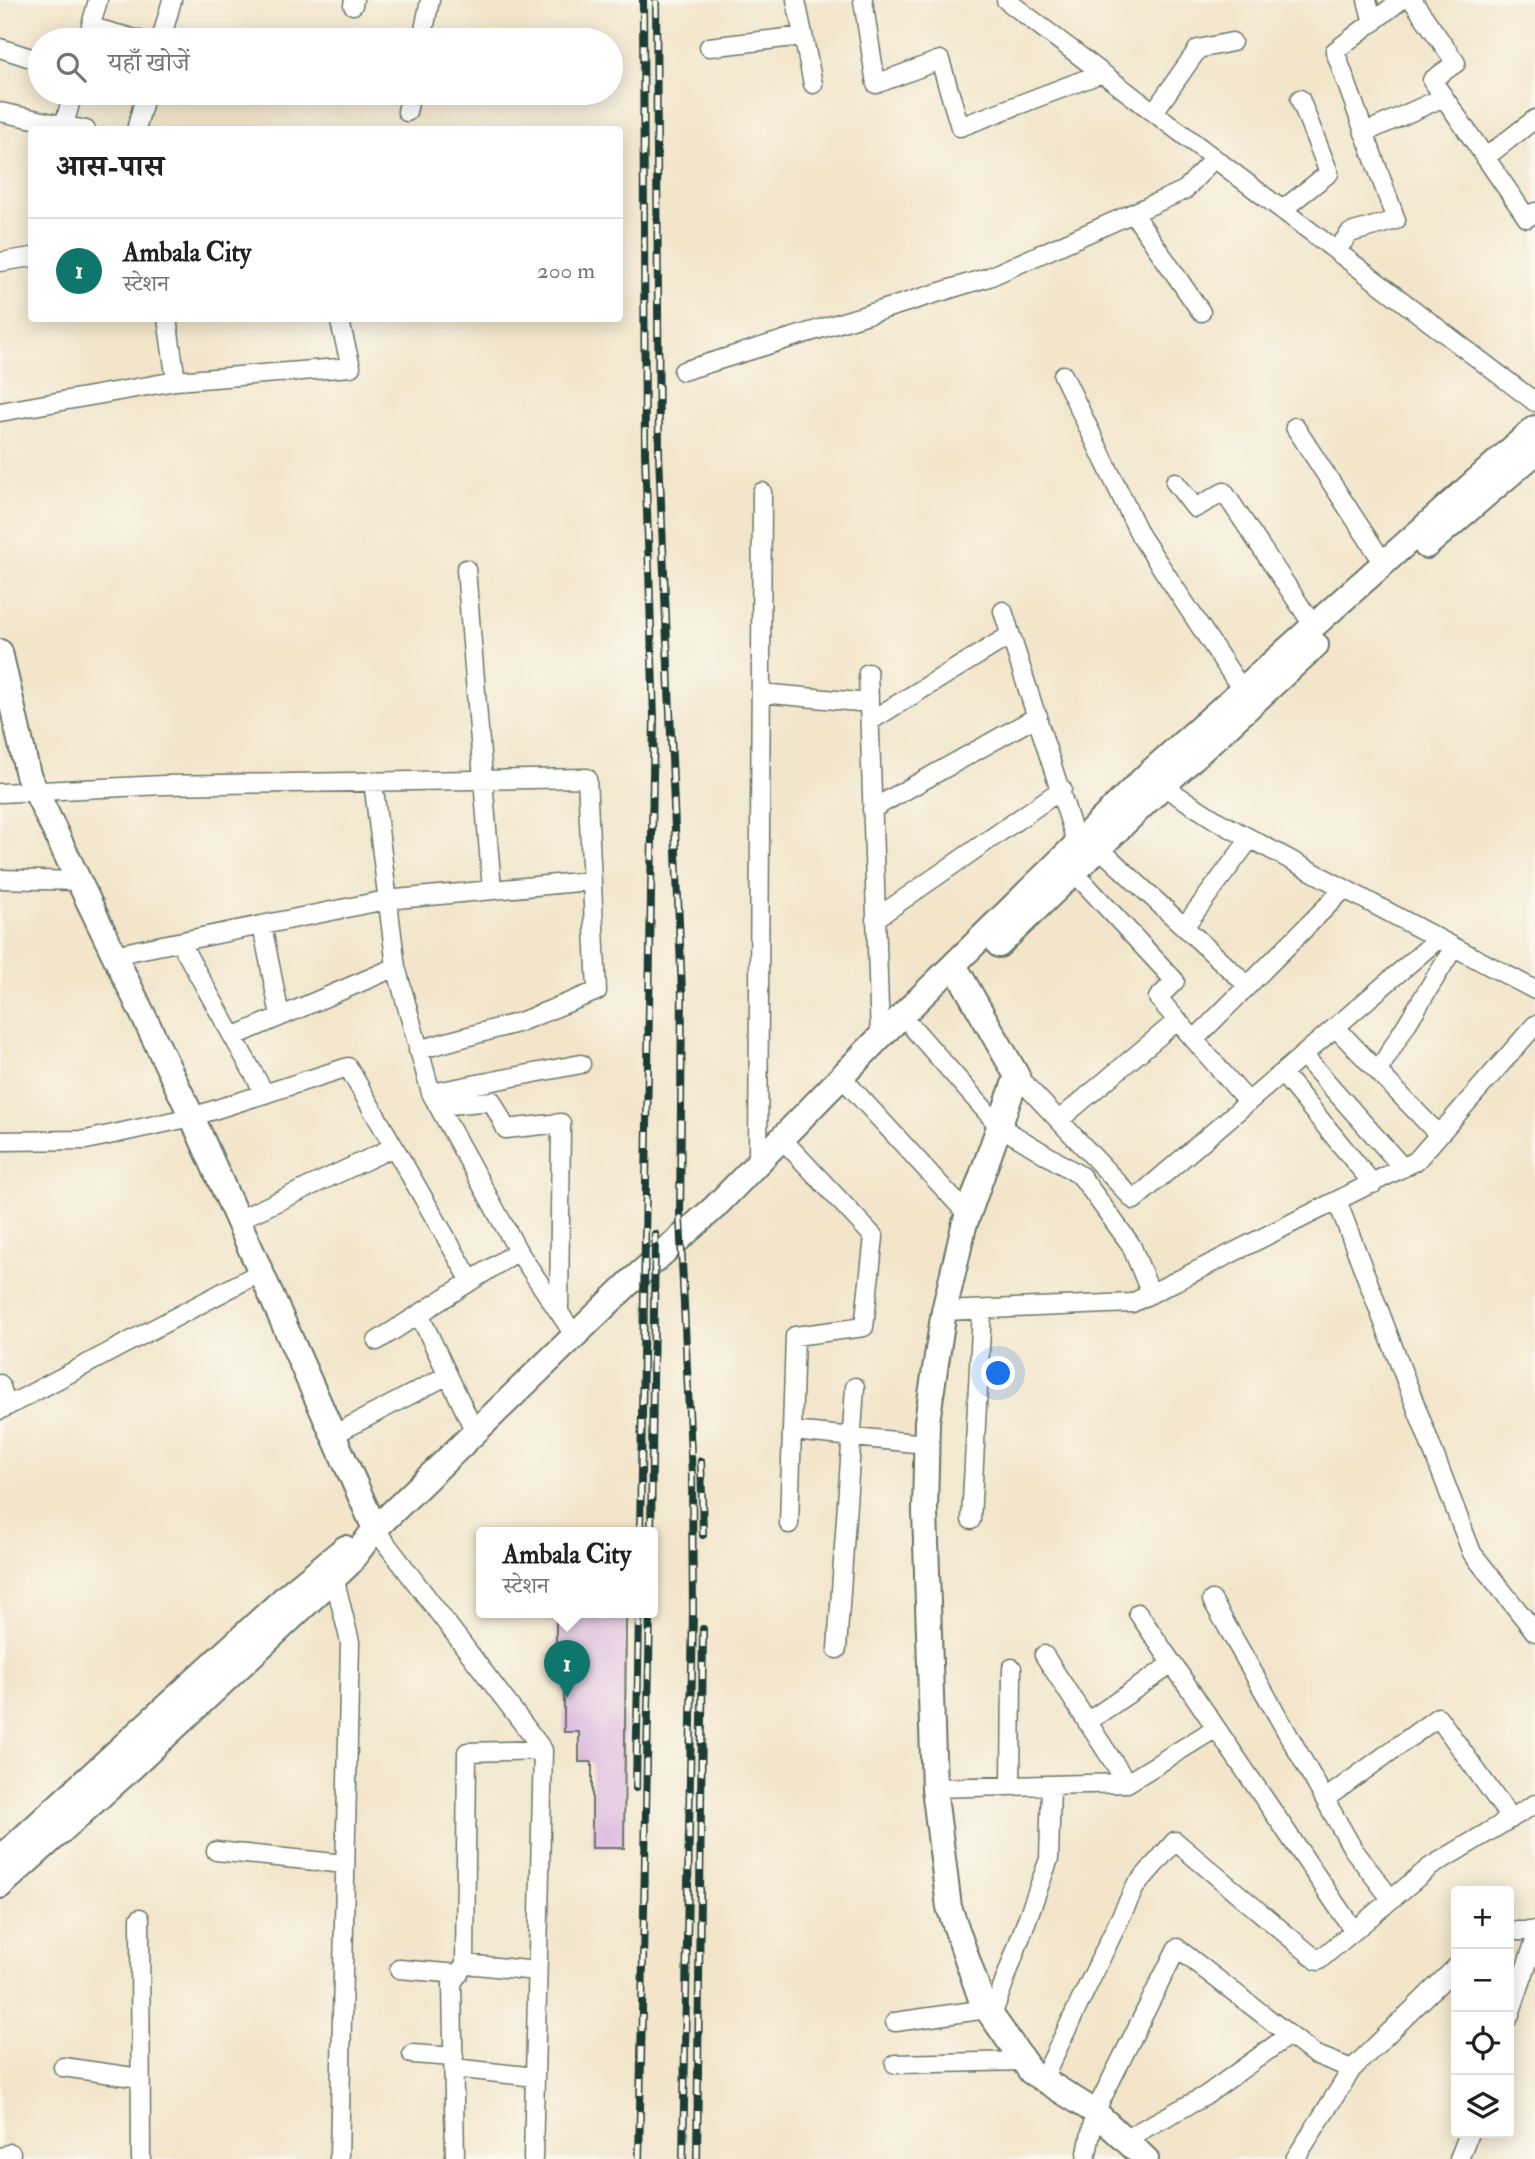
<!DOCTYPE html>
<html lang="hi">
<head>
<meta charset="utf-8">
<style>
	:root { --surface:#fff; --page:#f2f2f2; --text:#202124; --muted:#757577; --line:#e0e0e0; --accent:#0f766e }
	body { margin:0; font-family:"IM FELL Double Pica","Noto Serif Devanagari",serif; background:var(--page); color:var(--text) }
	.controls { position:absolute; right:21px; bottom:21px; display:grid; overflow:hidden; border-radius:7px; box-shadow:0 4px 18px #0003 }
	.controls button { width:63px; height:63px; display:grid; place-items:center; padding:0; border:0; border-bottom:2px solid var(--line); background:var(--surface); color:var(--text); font:35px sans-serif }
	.you { position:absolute; left:999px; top:1374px; width:24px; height:24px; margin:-18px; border:5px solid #fff; border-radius:50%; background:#1a73e8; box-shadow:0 0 0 10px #1a73e833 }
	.badge { display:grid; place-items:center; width:46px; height:46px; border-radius:50%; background:var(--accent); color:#fff; font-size:23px; font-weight:700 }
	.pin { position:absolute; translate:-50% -58px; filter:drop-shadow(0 2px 4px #0008) }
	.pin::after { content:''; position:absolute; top:37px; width:24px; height:21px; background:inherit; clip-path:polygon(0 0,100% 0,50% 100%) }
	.popup { position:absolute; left:476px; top:1527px; width:182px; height:91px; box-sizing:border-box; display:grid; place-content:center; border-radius:7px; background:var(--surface); filter:drop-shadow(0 2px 5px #0005); font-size:23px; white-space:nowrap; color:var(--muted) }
	.popup b { font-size:26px; color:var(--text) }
	.popup::after { content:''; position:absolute; left:50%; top:100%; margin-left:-14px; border:14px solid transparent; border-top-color:var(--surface) }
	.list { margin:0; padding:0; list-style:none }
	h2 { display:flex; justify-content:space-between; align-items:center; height:91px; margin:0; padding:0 28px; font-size:30px }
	h2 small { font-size:23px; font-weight:400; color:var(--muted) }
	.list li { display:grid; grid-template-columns:46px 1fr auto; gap:21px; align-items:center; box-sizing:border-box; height:105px; padding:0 28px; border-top:2px solid var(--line) }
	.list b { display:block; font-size:26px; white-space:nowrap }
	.list p { margin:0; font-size:23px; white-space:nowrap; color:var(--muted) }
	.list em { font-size:23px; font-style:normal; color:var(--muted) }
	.icon { flex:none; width:38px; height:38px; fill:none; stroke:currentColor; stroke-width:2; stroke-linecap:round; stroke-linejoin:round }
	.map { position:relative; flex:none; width:1535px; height:2159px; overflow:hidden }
	.search { position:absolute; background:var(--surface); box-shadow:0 4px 18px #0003; left:28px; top:28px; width:595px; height:77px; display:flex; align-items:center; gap:18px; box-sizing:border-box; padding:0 24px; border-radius:38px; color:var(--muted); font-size:26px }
	.panel { position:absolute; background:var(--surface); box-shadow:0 4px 18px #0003; left:28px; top:126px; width:595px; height:196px; border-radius:7px }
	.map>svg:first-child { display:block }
	.building { fill:#d5aedb }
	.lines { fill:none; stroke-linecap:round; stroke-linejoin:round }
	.street-casing { stroke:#697868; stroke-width:21 }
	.secondary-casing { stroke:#697868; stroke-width:28 }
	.street { stroke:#fff; stroke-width:18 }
	.secondary { stroke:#fff; stroke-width:24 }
	.rail-casing { stroke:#1f3d34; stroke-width:8 }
	.rail { stroke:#fbf7ec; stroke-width:5; stroke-dasharray:16; stroke-linecap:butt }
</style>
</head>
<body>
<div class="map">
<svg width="1535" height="2159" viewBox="0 0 1535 2159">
	<rect width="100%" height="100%" fill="#fbf7ec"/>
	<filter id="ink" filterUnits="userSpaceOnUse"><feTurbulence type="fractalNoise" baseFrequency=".0143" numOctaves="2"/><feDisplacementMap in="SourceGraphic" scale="14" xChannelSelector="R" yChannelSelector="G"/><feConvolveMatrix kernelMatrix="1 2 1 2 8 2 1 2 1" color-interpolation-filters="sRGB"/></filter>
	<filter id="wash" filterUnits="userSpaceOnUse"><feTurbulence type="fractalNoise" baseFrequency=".00686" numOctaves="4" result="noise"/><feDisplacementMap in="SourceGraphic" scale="28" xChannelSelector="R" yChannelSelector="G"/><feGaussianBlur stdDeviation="1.57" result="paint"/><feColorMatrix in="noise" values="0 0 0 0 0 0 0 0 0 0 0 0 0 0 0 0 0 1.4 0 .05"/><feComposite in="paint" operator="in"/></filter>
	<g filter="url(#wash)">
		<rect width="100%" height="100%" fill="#f2e5ca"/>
		<g id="blocks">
			<path class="building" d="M556 1612H626L624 1848H592V1762H579V1732H564V1657L556 1656Z"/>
		</g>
	</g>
	<g filter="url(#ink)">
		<use href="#blocks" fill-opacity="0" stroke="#697868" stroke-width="2"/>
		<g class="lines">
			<g class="street-casing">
				<path id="street" d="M796 0 813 84
					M863 0 876 84 940 60 960 127 1102 73
					M1006 0 1535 402
					M1367 0 1373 23
					M1412 0 1456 63 1432 80 1527 218 1535 212
					M353 5 354 0
					M91 27 139 40
					M87 40 98 0
					M161 40 172 0
					M422 40 430 0
					M709 47 803 36
					M0 48 40 61
					M0 112 86 130
					M407 112 411 93
					M1154 112 1198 49 1232 42
					M64 125 73 93
					M136 130 146 93
					M1364 133 1444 97
					M1486 157 1535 119
					M1282 210 1329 173 1300 99
					M1133 213 1201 312
					M1336 251 1350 233 1396 220 1335 51 1401 0
					M0 262 32 257
					M167 318 176 381
					M683 371 989 277 1185 190 1214 158
					M1063 375 1140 535 1248 699
					M0 412 176 381 351 367 339 318
					M1295 427 1383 562
					M1175 482 1195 508 1224 492 1313 625
					M466 569 492 890
					M1003 611 1077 844
					M868 673 880 1037
					M761 693 869 703
					M870 721 1009 636
					M373 781 396 967 431 1093 518 1251 575 1336
					M1155 781 1219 822 1535 990
					M0 793 164 785 587 778 597 991 520 1022 418 1050
					M872 809 1038 716
					M1099 848 1248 986
					M1074 872 1175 981 1158 998 1248 1102
					M0 879 78 881
					M875 919 1062 789
					M262 925 280 1016
					M1184 927 1250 839
					M180 942 265 1094
					M113 955 386 900 589 881
					M1335 1027 1439 1135
					M913 1028 999 1126 1081 1176 1131 1245 1151 1294
					M235 1036 396 967
					M1195 1039 1344 889
					M1303 1055 1403 1168
					M1378 1071 1454 947
					M1282 1073 1373 1184
					M1017 1076 1134 1200 1438 939
					M848 1084 968 1215
					M431 1093 581 1064
					M438 1106 492 1101 506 1129 561 1123 559 1311
					M1059 1120 1178 1020
					M782 1139 874 1237 864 1327 795 1336 789 1524
					M0 1141 86 1140 192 1117 348 1067 471 1281
					M758 1164 762 492
					M1338 1203 1472 1553 1535 1632
					M238 1220 394 1147
					M944 1311 1132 1303 1416 1161 1535 1025
					M419 1314 475 1432
					M377 1341 518 1251
					M0 1384 7 1406
					M0 1410 261 1272
					M792 1431 926 1444
					M333 1435 448 1375
					M971 1520 982 1310
					M375 1529 543 1750 533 2159
					M334 1577 350 1642 339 2159
					M1212 1600 1353 1849 1391 1899
					M1138 1613 1354 1931
					M837 1649 855 1387
					M1044 1655 1127 1783
					M1087 1722 1172 1664
					M1011 1786 1012 1668
					M934 1788 1127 1783 1216 1728
					M1325 1799 1438 1717 1511 1819
					M216 1851 345 1864
					M140 1918 141 2159
					M1509 1931H1535
					M465 1964 537 1971
					M399 1969 459 1974
					M992 2016 1049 1859 1051 1785
					M1509 2017 1535 1941
					M895 2022 987 2009
					M412 2054 454 2057
					M895 2064 1024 2061
					M63 2067 140 2078
					M454 2068 535 2077
					M1043 2079 1135 1887 1175 1841 1318 1961 1430 1867 1535 1804
					M1125 2139 1205 2096 1289 2035
					M0 2158 11 2153
					M455 2159 452 1983 465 1964 467 1752 543 1750
					M1086 2159 1095 2112 1177 1948 1314 2054 1352 2069
					M1295 2159 1352 2069 1456 1967
					M1459 2159 1469 2133"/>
			</g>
			<g class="secondary-casing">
				<path id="secondary" d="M1426 546 1535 453
					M0 652 28 775 192 1117 375 1529
					M999 945 1163 786 1316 645
					M954 965 1017 1076 964 1226 944 1311 927 1421 925 1511 934 1788 949 1907 982 2002 1031 2072 1095 2112 1146 2159
					M0 1859 290 1593 345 1548
					M0 1886 126 1773 348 1565 375 1529 628 1284 714 1208 880 1037 1147 775 1535 428"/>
			</g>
			<use href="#street" class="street"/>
			<use href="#secondary" class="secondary"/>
			<g class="rail-casing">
				<path id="rail" d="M656 0 659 455 682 992 680 1219 692 1476 693 1612 683 2159
					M701 1461 703 1535
					M640 1532 654 718 645 452 643 0
					M651 1532 655 1234
					M636 1788 639 1612
					M639 2159 650 1612
					M697 2159 703 1629"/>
			</g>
			<use href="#rail" class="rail"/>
		</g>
	</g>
</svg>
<div class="controls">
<button>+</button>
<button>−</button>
<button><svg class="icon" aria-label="locate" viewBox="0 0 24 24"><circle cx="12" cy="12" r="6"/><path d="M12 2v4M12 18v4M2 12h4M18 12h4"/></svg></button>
<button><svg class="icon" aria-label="layers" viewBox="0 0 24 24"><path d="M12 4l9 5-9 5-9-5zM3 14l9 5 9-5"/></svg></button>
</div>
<div class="you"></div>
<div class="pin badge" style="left:567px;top:1698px">1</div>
<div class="popup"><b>Ambala City</b>स्टेशन</div>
<div class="search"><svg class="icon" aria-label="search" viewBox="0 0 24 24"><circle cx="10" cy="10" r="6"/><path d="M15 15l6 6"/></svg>यहाँ खोजें</div>
<section class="panel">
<h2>आस-पास<small></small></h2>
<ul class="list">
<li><span class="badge">1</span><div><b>Ambala City</b><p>स्टेशन</p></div><em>200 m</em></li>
</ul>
</section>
</div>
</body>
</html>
